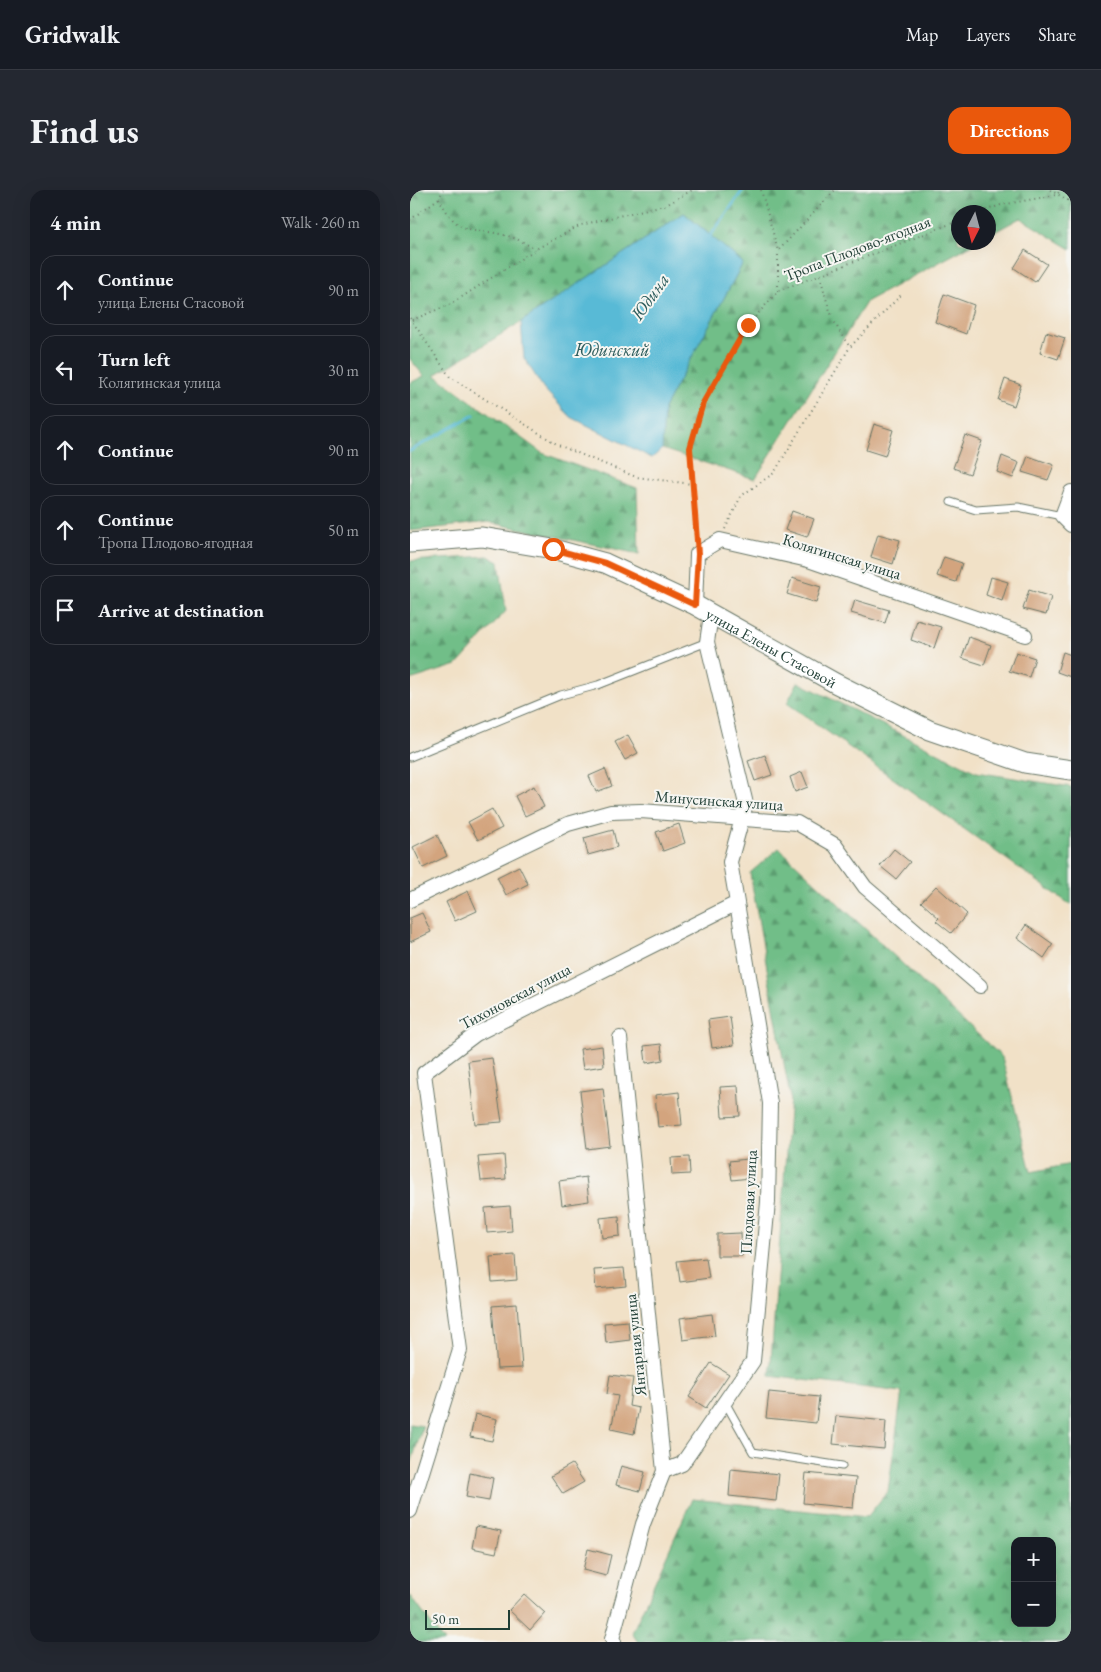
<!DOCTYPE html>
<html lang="en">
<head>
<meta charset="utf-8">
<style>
	:root { --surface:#171b24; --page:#242831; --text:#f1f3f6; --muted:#9ea1a6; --line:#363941; --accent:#ea580c }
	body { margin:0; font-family:"EB Garamond",serif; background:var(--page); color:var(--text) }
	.controls { position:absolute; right:15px; bottom:15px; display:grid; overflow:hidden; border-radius:10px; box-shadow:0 5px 20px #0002 }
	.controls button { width:45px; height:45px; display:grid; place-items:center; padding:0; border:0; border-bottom:1px solid var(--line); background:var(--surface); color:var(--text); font:25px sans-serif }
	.compass { position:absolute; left:541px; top:15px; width:45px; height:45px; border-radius:50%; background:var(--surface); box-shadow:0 5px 20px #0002; rotate:186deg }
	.scale { position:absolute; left:15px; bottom:12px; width:85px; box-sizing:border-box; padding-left:5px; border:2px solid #1f3d34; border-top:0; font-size:14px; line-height:18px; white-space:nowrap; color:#1f3d34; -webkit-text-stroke:4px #f6f6f2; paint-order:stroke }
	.stop { position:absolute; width:15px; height:15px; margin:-11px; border:4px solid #ea580c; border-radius:50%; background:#fff }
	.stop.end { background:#ea580c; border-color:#fff; box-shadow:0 1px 5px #0008 }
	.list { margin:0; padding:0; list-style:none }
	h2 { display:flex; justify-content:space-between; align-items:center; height:65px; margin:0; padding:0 20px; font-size:21px }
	h2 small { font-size:16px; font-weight:400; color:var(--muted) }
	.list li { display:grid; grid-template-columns:32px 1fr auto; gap:15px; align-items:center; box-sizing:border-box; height:70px; margin:0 10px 10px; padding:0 10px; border:1px solid var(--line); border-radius:15px }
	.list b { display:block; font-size:19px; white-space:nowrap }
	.list p { margin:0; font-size:16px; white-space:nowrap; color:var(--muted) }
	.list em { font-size:16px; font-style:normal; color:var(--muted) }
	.icon { flex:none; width:28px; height:28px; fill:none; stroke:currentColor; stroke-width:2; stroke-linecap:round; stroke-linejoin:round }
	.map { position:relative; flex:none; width:661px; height:1452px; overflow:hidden; border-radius:15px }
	header { display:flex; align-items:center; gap:30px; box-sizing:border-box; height:70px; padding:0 25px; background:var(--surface); border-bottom:1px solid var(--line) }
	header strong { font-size:24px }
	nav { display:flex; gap:28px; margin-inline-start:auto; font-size:18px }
	.intro { display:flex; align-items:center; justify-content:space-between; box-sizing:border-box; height:120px; padding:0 30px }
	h1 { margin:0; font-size:35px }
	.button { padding:12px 22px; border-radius:15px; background:var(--accent); color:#fff; font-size:18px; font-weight:700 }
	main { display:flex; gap:30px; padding:0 30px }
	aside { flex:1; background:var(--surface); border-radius:15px; box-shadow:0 5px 20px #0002 }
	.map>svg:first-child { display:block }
	.forest { fill:url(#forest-firs); stroke:#487e5e; fill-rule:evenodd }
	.water { fill:#58bad6; stroke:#3c7c85 }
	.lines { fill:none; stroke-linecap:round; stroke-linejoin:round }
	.stream { stroke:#58bad6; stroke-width:3 }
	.building { fill:#d3a47e }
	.lane-casing { stroke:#687667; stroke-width:9 }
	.street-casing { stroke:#687667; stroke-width:16 }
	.secondary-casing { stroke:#687667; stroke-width:21 }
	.path { stroke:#687667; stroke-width:2; stroke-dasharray:1 4; stroke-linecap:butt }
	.lane { stroke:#fff; stroke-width:7 }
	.street { stroke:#fff; stroke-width:14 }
	.secondary { stroke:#fff; stroke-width:19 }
	.route { stroke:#ea580c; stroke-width:6 }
	.labels { text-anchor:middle; stroke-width:4; stroke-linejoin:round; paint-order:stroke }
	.street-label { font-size:16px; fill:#1f3d34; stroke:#f6f6f2 }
	.water-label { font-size:18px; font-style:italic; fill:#2d5c5c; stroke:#f6f6f2 }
</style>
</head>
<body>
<header>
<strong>Gridwalk</strong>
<nav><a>Map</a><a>Layers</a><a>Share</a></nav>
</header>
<div class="intro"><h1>Find us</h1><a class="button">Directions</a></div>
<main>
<aside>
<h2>4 min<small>Walk · 260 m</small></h2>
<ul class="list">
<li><svg class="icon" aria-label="ahead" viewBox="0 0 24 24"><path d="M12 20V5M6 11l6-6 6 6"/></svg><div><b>Continue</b><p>улица Елены Стасовой</p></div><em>90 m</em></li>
<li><svg class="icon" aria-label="left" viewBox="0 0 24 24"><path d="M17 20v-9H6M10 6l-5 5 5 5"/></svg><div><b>Turn left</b><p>Колягинская улица</p></div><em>30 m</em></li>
<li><svg class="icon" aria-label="ahead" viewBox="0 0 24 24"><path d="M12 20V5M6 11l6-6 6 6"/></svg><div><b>Continue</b></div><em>90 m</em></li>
<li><svg class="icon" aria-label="ahead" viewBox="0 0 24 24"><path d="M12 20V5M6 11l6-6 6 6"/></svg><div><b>Continue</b><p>Тропа Плодово-ягодная</p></div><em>50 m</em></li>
<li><svg class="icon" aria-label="arrive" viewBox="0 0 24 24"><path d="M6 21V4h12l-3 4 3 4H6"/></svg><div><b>Arrive at destination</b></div></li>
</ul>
</aside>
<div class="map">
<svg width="661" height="1452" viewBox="0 0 661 1452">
	<defs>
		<pattern id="forest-firs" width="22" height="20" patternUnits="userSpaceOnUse" patternTransform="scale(1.25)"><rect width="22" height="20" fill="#71be88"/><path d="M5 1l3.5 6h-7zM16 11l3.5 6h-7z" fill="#5c9c70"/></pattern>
	</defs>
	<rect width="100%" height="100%" fill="#f6f6f2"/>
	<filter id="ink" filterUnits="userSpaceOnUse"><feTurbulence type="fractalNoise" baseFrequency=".02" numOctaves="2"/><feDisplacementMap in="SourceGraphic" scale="10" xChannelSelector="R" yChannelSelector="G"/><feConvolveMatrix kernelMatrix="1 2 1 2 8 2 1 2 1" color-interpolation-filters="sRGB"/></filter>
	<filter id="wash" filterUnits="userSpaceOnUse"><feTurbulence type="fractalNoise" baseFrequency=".0096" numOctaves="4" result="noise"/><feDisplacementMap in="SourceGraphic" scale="20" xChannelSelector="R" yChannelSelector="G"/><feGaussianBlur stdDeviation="1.12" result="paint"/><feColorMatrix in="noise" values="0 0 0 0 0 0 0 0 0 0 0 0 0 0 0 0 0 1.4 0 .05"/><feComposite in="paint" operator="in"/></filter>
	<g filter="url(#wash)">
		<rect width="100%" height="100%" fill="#f1e1c7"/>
		<path class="forest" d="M0 0H661V59L610 28 579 45 578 22H548V52L565 53 457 111 345 289 252 259 254 218 333 73 274 23 111 132 25 185 132 263 227 298 229 364 78 332 0 341V193L14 186 0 169Z
			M78 366 89 372 96 421 47 475 0 490V371Z
			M388 492 566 582 661 597V715L377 513Z
			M369 658 592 867 621 982 661 974V1452H228L222 1443 282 1309 457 1327 478 1301 492 1202 360 1186 380 907 340 683ZM605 1351H642V1433H605Z
			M0 1234 13 1236 0 1277Z
			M0 1405 34 1452H0Z"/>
		<path class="water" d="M274 23 333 73 254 218 252 259 242 268 161 227 134 199 114 168 111 132Z"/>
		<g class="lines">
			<path class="stream" d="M299 48 333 0
				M0 261 64 225"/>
		</g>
		<g id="blocks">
			<path class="building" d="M615 60 637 74 625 92 604 78Z
				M534 104 564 115 556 144 525 132Z
				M636 142 655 148 648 169 630 163Z
				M595 189 611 195 604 216 588 210Z
				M464 234 483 240 475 266 456 260Z
				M555 245 572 251 560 284 543 278Z
				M592 266 609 273 603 288 587 282Z
				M618 266 644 275 638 290 612 282Z
				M382 321 404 329 397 347 375 340Z
				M468 344 490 350 483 374 461 367Z
				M534 367 552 373 546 392 527 386Z
				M581 387 598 392 592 411 576 405Z
				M382 388 411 397 406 413 377 404Z
				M619 400 641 407 636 425 613 419Z
				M445 410 479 420 475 433 441 423Z
				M507 430 531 437 524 458 501 450Z
				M559 447 581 455 574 475 552 468Z
				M606 462 625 468 619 487 599 481Z
				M653 462 661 465V487L647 482Z
				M218 545 228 563 215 570 205 552Z
				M355 565 362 585 345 591 338 571Z
				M195 579 202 596 186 602 179 586Z
				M392 582 398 597 385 602 380 587Z
				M124 596 134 617 115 626 105 606Z
				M82 619 92 638 68 650 58 632Z
				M269 634 275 653 253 661 246 642Z
				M203 640 207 657 178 665 174 648Z
				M27 645 37 666 13 678 3 657Z
				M484 659 500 672 486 689 470 676Z
				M109 676 118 694 96 705 87 687Z
				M526 696 557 724 541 743 526 731 529 728 511 712Z
				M58 701 67 721 45 731 36 712Z
				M12 723 21 742 0 752V728Z
				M616 735 643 754 634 768 607 748Z
				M320 827 324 855 302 858 298 830Z
				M251 854 253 870 236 873 234 856Z
				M192 856 194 876 173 879 170 859Z
				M82 868 92 932 65 934 58 871Z
				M328 896 330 926 312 927 310 897Z
				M193 898 200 956 177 959 170 901Z
				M269 902 272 935 248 937 245 905Z
				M94 965 96 989 71 991 68 967Z
				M279 967 280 984 262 985 261 968Z
				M338 969 340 988 322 990 319 971Z
				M176 987 179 1011 152 1015 149 991Z
				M100 1016 102 1041 77 1043 75 1018Z
				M209 1026 210 1046 192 1048 190 1028Z
				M331 1043 332 1066H307V1044Z
				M105 1065 107 1090 82 1092 80 1067Z
				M296 1068 299 1088 270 1092 267 1071Z
				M214 1078 216 1096 186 1099 184 1080Z
				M107 1114 112 1178 87 1179 82 1116Z
				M302 1124 305 1146 273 1150 270 1128Z
				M218 1131 220 1150 196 1153 194 1133Z
				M301 1173 319 1184 296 1218 279 1207Z
				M200 1185 223 1188 219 1216 229 1218 224 1244 201 1239 208 1206 197 1204Z
				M359 1202 409 1207 406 1233 356 1228Z
				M65 1224 87 1229 82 1251 60 1247Z
				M426 1226 476 1231 474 1259 423 1254Z
				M162 1274 174 1292 153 1304 141 1286Z
				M211 1276 235 1282 230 1301 206 1295Z
				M321 1279 369 1284 366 1311 319 1306Z
				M60 1283 83 1288 79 1311 56 1307Z
				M396 1283 446 1288 443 1318 393 1313Z
				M66 1336 91 1341 86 1363 62 1358Z
				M178 1359 201 1365 196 1386 173 1380Z
				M114 1404 135 1423 120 1440 99 1420Z"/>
		</g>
	</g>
	<g filter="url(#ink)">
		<use href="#blocks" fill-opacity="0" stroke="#687667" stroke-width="1"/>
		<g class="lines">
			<g class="lane-casing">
				<path id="lane" d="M541 312 566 320 608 317 652 326
					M0 567 151 505 188 495 297 452
					M315 1212 343 1262 432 1276"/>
			</g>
			<g class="street-casing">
				<path id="street" d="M661 302 652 326 661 335
					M285 415 287 364 310 350 398 370 615 445
					M0 710 158 634 201 622 231 621 387 633 425 655 455 697 570 796
					M254 1281 272 1274 343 1171 358 1012 360 913 327 713
					M0 1321 50 1160 14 883 66 844 327 713 320 672 336 614 297 452 301 425
					M204 1452 202 1449 233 1334 254 1281 210 848"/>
			</g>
			<g class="secondary-casing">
				<g id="secondary">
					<path id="s1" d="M0 353 72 347 143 359 195 373 285 415 425 493 519 540 615 573 661 580"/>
				</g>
			</g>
			<path class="path" d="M351 0 368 61 425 0
				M640 0 661 12
				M29 8C49 48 59 36 94 45 105 47 116 54 126 59
				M571 22 591 15 646 5 651 0
				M0 30 29 8 33 0
				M410 85C417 113 421 132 440 157
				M368 101V61
				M0 128 40 187 148 255 226 287 282 294
				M2 130 41 114 126 59 171 35 258 14 282 0
				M315 339 331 306 364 283 440 157 491 105
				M286 350 280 258 293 213 338 135 368 101 548 31"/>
			<use href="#lane" class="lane"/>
			<use href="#street" class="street"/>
			<use href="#secondary" class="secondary"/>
		</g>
	</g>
	<g class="lines" filter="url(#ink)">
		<path class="route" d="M143 359 195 373 285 415 288 364 280 258 293 213 338 135"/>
	</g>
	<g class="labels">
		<g class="street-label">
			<text transform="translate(447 58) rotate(-21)" y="6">Тропа Плодово-ягодная</text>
			<text transform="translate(432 366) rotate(17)" y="6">Колягинская улица</text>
			<text dy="6" stroke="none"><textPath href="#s1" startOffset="385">улица Елены Стасовой</textPath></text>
			<text transform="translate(309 610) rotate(4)" y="6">Минусинская улица</text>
			<text transform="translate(105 806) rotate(-28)" y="6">Тихоновская улица</text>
			<text transform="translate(338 1012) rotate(-87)" y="6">Плодовая улица</text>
			<text transform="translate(225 1155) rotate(-96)" y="6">Янтарная улица</text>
		</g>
		<g class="water-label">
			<text transform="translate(240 107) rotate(-55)" y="6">Юдина</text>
			<text x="202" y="166">Юдинский</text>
		</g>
	</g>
</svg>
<div class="controls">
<button>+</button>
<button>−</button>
</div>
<svg class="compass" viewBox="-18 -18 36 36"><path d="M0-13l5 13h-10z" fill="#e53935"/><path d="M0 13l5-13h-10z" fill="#9ea1a6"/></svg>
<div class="scale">50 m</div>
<div class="stop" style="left:143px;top:359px"></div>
<div class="stop end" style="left:338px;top:135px"></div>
</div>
</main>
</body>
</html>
